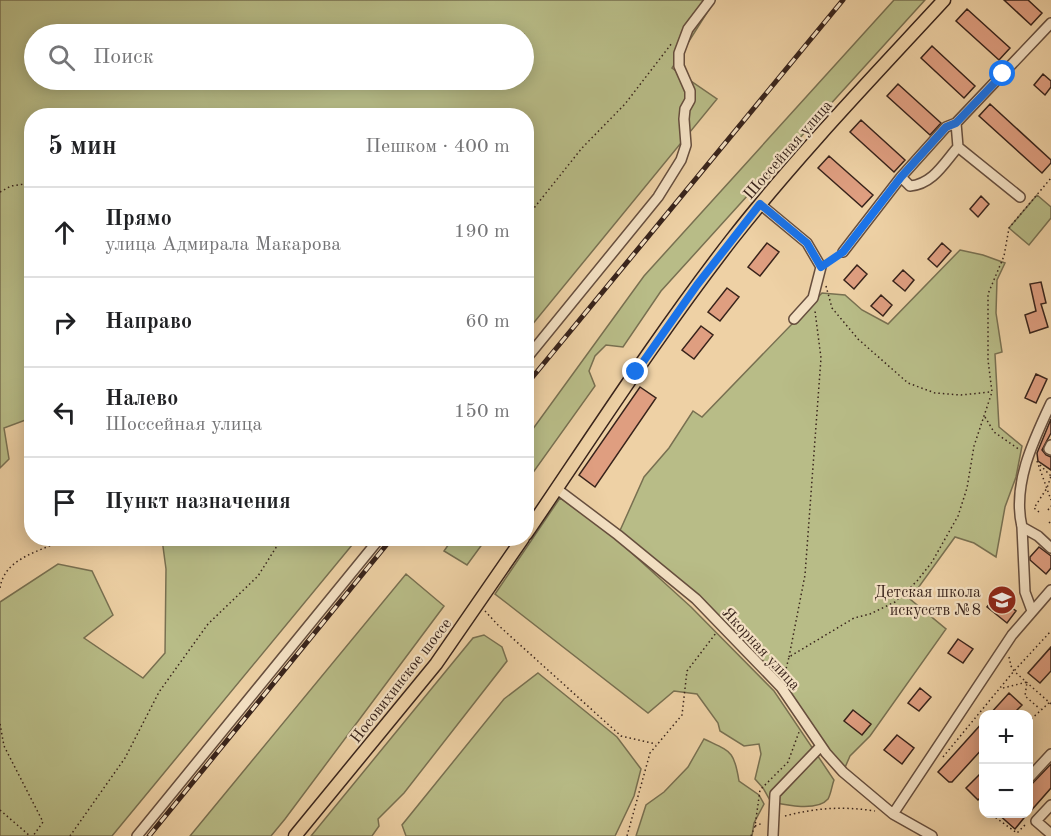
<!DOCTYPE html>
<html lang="ru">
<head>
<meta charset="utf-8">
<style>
	:root { --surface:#fff; --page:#f6f6f6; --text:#202124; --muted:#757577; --line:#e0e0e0 }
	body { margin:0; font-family:"Old Standard TT",serif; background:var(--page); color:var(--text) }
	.controls { position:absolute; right:18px; bottom:18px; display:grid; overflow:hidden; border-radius:12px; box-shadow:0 3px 15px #0003 }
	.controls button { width:54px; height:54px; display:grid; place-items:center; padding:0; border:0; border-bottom:2px solid var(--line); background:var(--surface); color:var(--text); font:30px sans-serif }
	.stop { position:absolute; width:18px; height:18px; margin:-14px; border:4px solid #1a73e8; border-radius:50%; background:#fff }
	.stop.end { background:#1a73e8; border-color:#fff; box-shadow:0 2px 6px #0008 }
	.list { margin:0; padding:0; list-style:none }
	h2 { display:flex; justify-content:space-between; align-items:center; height:78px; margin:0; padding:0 24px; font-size:26px }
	h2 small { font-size:20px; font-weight:400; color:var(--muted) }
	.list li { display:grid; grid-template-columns:39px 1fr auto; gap:18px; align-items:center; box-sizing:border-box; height:90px; padding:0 24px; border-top:2px solid var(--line) }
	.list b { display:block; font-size:22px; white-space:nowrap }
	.list p { margin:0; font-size:20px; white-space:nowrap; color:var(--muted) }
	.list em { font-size:20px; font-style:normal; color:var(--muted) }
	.icon { flex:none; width:33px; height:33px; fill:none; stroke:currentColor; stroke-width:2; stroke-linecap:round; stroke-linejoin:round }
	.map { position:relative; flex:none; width:1051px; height:836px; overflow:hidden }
	.search { position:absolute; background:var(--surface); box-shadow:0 3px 15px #0003; left:24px; top:24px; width:510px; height:66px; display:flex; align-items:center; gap:15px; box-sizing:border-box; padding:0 21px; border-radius:33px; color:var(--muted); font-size:22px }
	.panel { position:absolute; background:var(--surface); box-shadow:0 3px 15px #0003; left:24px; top:108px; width:510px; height:438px; border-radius:24px }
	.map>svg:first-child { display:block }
	.green { fill:#b8bc87; stroke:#787051; stroke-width:1.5; fill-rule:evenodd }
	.building { fill:#df9e80; stroke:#38231b; stroke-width:1.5 }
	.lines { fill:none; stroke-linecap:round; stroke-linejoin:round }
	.minor-casing { stroke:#664e3e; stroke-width:12 }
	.major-casing { stroke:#38231b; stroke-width:15 }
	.path { stroke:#38231b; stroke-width:1.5; stroke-dasharray:1.5 3; stroke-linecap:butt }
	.minor { stroke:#f4e1c4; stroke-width:9 }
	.major { stroke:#eed1a5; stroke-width:12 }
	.rail-casing { stroke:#38231b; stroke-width:5 }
	.rail { stroke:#f4e1c4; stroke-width:3; stroke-dasharray:9; stroke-linecap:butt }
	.route { stroke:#1a73e8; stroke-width:8 }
	.labels { text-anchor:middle; stroke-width:4.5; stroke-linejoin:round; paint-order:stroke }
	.street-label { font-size:16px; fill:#38231b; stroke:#f4e1c4 }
	.poi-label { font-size:16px; fill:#38231b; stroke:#f4e1c4; text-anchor:end }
</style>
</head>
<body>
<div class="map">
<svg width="1051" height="836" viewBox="0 0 1051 836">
	<rect width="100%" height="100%" fill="#eed1a5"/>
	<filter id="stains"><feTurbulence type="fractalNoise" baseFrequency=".00333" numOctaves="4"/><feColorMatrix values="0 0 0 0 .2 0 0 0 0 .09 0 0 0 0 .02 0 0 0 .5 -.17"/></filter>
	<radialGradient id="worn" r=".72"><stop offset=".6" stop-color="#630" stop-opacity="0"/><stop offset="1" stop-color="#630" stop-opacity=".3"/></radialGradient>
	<path class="green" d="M0 0H715L672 68 717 99 527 331 526 116H32L31 418 4 428 9 459 0 468ZM34 34H524V80H34Z
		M894 0H925L661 291 623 347 606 345 595 356 589 371 595 386 527 481V437L644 276Z
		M1037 195 1051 207V218L1029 245 1009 228Z
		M960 250 983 255 1005 263 997 280 996 313 1002 352 995 354 999 427 1022 446 1016 477 1005 507 996 557 974 543 955 537 910 599 946 629 870 736 850 756 843 772 781 687 696 599 618 535 644 477 669 448 693 411 702 417 822 293 845 295 862 310 888 324Z
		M560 498 613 536 691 607 774 691 834 780C832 785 831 794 828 799 817 812 785 805 771 802L763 788 755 779 761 754 759 744 744 746 720 731 718 723 697 694 674 691 648 713 495 594Z
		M453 538H486V539L467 565 444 551Z
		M162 539H357L112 836H0V602L58 564 92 571 113 615 84 638 143 678 165 653 166 569Z
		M406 574 444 606 285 819 271 836H190Z
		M484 635 502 647 507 661 404 793 378 819 379 826 372 836H311L473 638Z
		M538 673 617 737 641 769 634 796 615 836H406L402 825 504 699Z
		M704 739C731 752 734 750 739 781L759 795 764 804 754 823 752 836H636L646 805 664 792 688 767Z"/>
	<path class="building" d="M1004 0H1028L1042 13 1031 25Z
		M967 9 1010 48 999 60 956 21Z
		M932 46 975 86 964 98 921 58Z
		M1043 74 1051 81V87L1045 95 1034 85Z
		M898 84 941 123 930 135 887 96Z
		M990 104 1051 160V163L1042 173 979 116Z
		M861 120 905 160 894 172 850 132Z
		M829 156 873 195 862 207 818 168Z
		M981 196 989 204 978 217 970 209Z
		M767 243 779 252 760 276 748 267Z
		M942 243 951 251 937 267 928 259Z
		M857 265 867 274 854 289 844 280Z
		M903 270 914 280 905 291 893 281Z
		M1041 282 1046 303 1041 304 1048 327 1030 333 1025 315 1036 311 1030 284Z
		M727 288 739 297 720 321 708 312Z
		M881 295 892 305 883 316 871 306Z
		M701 326 713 335 694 359 682 350Z
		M1036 374 1047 379 1036 403 1025 398Z
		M640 387 656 398 595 487 579 475Z
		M1051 419V433L1042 450 1046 455 1051 457V470L1038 461 1037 453Z
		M1039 547 1051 556V568L1046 574 1030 560V557Z
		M996 596 1016 611 1007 623 987 607Z
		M958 639 973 649 963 663 948 653Z
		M1051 647V671L1040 683 1028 673Z
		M920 688 931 697 919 711 908 703Z
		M1009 693 1022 705 1013 714H990Z
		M853 710 871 724 862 735 844 721Z
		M984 721V747L952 782H949L938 772Z
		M897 735 914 748 902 764 884 750Z
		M1051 764V788L1029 813V787Z
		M984 770V794L978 800 966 788Z
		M997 813H1028L1015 829Z"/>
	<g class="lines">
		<g class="minor-casing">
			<path id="minor" d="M958 147 1020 197
				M901 177 910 186C933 184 944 163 958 147L956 123
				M760 204 807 243 821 267 813 298 794 319
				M843 252 901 177 946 127 956 123 1051 23
				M526 359 658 197 681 160 686 145 684 119 685 109 690 100V91L679 66V53L688 29 710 0
				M1051 445 1049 449 1051 450
				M557 489 618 535 696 599 781 687 826 753 843 772 893 814 932 836
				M1022 527 1038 536 1051 548
				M1032 611 1025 592 1022 527C1012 485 1033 441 1051 403
				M1028 779 1051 754
				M1051 805 1036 821 1051 834
				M893 814 1012 635 1051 590
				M137 836 380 538
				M773 836 775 794 821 746"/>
		</g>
		<g class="major-casing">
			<path id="major" d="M526 534C594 434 659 333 732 239 798 155 872 78 944 0
				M295 836 436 664 523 538"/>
		</g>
		<path class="path" d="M0 192 11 186 32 183
			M526 218 582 148 625 104 672 43
			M826 286 832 308 858 339 908 383 935 393 961 395 990 392
			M985 417 994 432 1020 450
			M1037 461 1051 500
			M1040 465 1051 476
			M1048 510 1051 506
			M1039 512 1034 508 1047 488 1051 476
			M1049 522 1051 524
			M0 588C5 556 42 552 66 538
			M485 611 498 625 621 736 656 744
			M789 657 805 575 821 358 815 311
			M1009 657 1011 666 1014 671 1051 704
			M784 677 789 657 854 618 870 614 895 602 917 581 932 562 958 516 967 488 974 446 992 392 988 360V294L1004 256 1009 228 1051 178
			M1003 688 1027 682 1025 696 1040 709
			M1028 722 1051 701
			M0 724 4 746 43 822 33 836
			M943 757 1014 671 1051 631
			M0 810 30 836
			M992 815 1017 833 1026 824
			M785 816C815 808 843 806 875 811
			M755 826 763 823
			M70 836 125 758 159 692 208 624 258 576 282 538
			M627 836 650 753 682 715 687 671 716 633
			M751 836 755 826 760 790 788 762 799 732"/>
		<use href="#minor" class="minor"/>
		<use href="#major" class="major"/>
		<g class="rail-casing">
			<path id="rail" d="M526 385 843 0
				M149 836 392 538"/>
		</g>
		<use href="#rail" class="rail"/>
	</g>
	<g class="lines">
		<path class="route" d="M636 372 697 285 760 204 807 243 821 267 843 252 901 177 946 127 956 123 1003 74"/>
	</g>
	<defs>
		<g id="school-disc" transform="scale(1.5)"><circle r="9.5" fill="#8f2418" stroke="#f4e1c4"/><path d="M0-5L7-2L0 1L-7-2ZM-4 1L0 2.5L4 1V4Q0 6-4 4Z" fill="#fff"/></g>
	</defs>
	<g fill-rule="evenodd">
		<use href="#school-disc" x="1002" y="600"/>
	</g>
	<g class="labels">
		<g class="street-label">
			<text transform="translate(787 149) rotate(-49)" y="6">Шоссейная улица</text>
			<text transform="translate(762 648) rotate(47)" y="6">Якорная улица</text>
			<text transform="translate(400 680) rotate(-52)" y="6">Носовихинское шоссе</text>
		</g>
		<g class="poi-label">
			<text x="981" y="597">Детская школа<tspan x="981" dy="18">искусств №8</tspan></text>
		</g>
	</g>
	<rect width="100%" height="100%" filter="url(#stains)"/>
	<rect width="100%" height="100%" fill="url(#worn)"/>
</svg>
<div class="controls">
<button>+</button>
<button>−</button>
</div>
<div class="stop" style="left:1003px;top:74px"></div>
<div class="stop end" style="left:636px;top:372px"></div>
<div class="search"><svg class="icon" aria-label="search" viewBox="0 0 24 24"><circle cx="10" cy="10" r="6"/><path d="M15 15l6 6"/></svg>Поиск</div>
<section class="panel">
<h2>5 мин<small>Пешком · 400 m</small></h2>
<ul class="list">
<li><svg class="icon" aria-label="ahead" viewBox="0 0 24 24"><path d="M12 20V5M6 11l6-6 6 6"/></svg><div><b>Прямо</b><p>улица Адмирала Макарова</p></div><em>190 m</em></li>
<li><svg class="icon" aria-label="right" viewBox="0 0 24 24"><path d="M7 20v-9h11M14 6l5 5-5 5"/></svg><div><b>Направо</b></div><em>60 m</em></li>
<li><svg class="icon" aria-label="left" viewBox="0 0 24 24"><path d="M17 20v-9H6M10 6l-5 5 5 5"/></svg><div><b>Налево</b><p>Шоссейная улица</p></div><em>150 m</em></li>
<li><svg class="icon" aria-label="arrive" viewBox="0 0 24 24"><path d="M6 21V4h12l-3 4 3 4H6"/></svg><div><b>Пункт назначения</b></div></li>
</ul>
</section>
</div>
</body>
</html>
